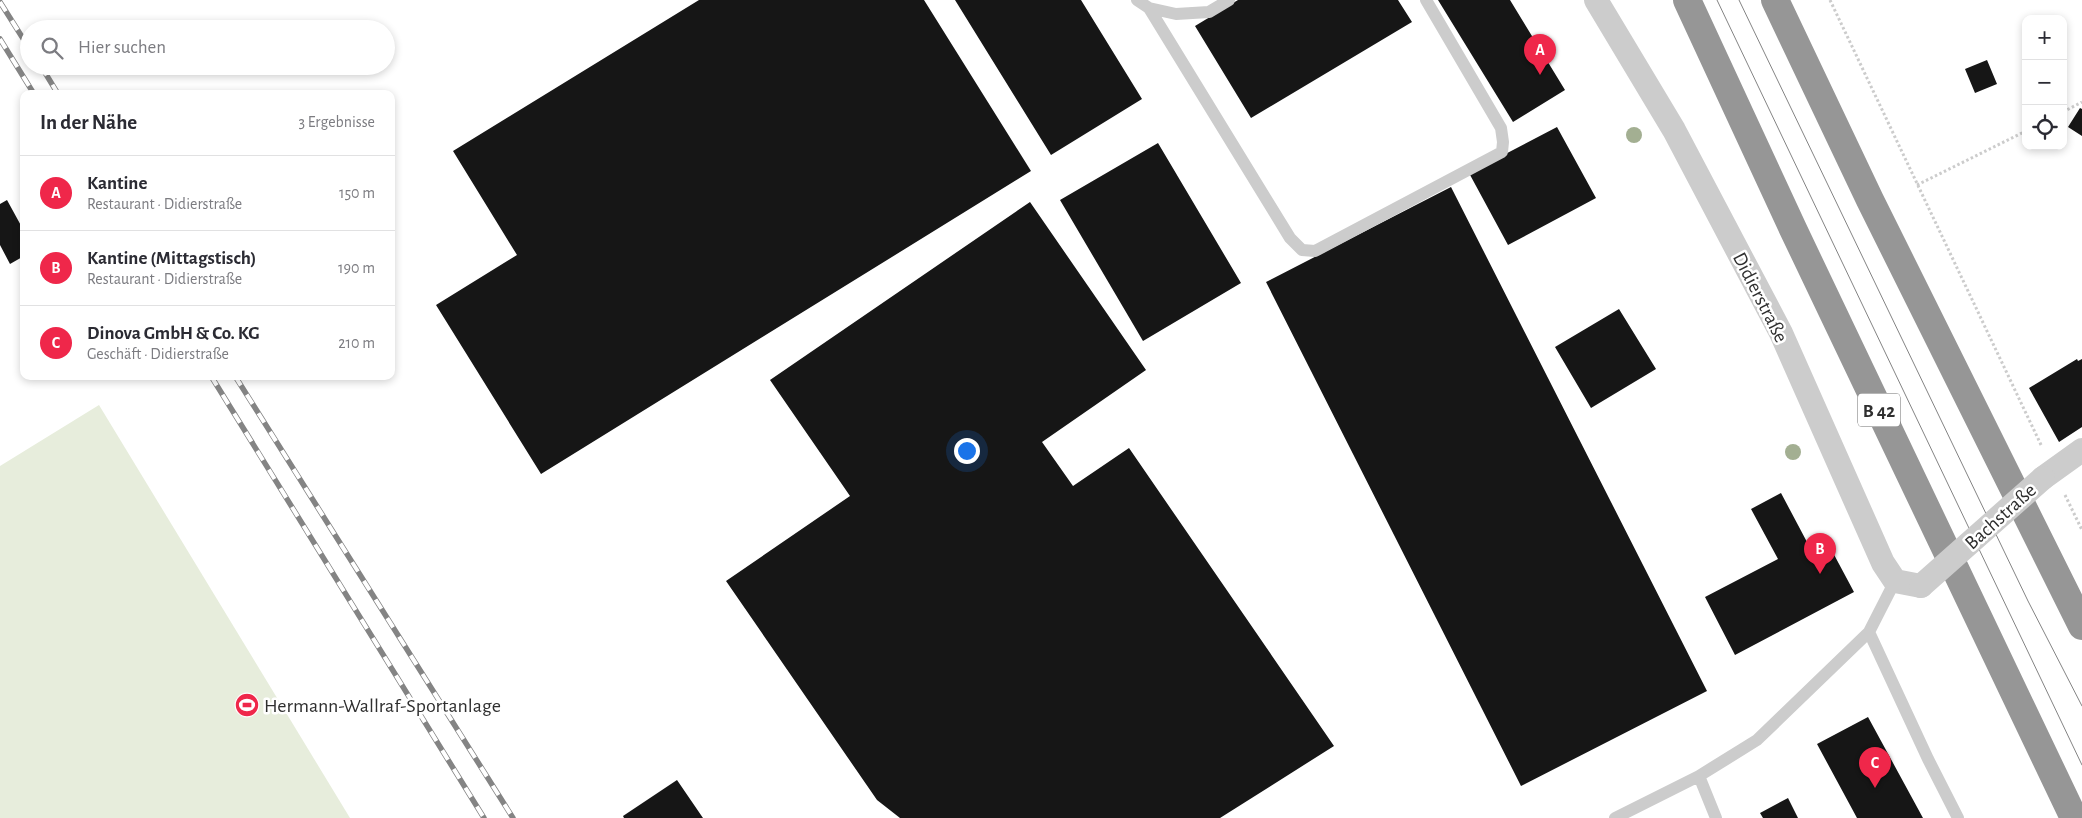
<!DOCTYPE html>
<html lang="de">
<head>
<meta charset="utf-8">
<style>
	:root { --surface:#fff; --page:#f7f7f7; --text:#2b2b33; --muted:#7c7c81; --line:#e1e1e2; --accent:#ef274a }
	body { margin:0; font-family:"Alegreya Sans",sans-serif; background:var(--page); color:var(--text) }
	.controls { position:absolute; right:15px; top:15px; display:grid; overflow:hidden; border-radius:10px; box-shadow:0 2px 8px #0003 }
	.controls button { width:45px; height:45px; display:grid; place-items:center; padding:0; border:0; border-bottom:1px solid var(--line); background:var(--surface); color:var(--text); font:25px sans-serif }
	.you { position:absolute; left:966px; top:450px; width:18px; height:18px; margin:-12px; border:4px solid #fff; border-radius:50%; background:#1a73e8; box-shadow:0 0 0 8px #1a73e833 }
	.badge { display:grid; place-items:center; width:32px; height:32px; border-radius:50%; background:var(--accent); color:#fff; font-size:16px; font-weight:700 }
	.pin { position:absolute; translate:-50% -41px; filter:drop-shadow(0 1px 2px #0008) }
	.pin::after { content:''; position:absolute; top:26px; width:18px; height:15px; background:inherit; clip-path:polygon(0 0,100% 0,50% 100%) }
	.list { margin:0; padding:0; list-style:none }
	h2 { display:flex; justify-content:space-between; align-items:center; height:65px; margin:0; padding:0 20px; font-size:21px }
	h2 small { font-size:16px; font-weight:400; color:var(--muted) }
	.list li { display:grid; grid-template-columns:32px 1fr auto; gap:15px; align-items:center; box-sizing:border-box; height:75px; padding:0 20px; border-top:1px solid var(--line) }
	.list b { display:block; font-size:19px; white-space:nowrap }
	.list p { margin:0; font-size:16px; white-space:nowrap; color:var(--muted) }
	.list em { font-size:16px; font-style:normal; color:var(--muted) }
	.icon { flex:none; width:28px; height:28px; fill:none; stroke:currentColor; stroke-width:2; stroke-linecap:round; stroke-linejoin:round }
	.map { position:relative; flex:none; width:2082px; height:818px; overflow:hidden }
	.search { position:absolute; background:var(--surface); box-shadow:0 2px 8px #0003; left:20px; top:20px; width:375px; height:55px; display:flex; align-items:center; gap:12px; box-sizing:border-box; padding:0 18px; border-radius:28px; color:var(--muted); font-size:19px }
	.panel { position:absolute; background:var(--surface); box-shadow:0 2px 8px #0003; left:20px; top:90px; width:375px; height:290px; border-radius:10px }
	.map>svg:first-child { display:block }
	.green { fill:#e7eddc }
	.building { fill:#161616 }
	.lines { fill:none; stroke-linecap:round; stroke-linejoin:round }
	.path { stroke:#ccc; stroke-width:3; stroke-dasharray:2.5 2.5; stroke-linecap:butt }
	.lane { stroke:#ccc; stroke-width:12 }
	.street { stroke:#ccc; stroke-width:24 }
	.highway { stroke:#969696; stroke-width:28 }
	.tram { stroke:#848484; stroke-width:1 }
	.rail-casing { stroke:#848484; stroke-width:5.5 }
	.rail { stroke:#fff; stroke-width:4; stroke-dasharray:11; stroke-linecap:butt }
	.street-bridge { stroke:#ccc; stroke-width:24 }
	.tree { fill:#a3af92 }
	.labels { text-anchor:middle; stroke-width:5; stroke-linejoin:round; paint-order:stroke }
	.shield { fill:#fff; stroke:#6d6d6d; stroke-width:1 }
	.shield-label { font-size:19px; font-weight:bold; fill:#2f2f2f }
	.street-label { font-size:20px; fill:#2f2f2f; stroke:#fff }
	.poi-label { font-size:20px; fill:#2f2f2f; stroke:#fff; text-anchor:start }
</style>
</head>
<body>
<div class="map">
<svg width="2082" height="818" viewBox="0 0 2082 818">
	<rect width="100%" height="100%" fill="#fff"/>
	<path class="green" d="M99 405 350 818H0V466Z"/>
	<path class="building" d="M699 0H924L1031 171 541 474 436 305 517 255 453 151Z
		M955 0H1081L1142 99 1051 155Z
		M1238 0H1398L1412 22 1251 118 1195 26Z
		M1438 0H1510L1565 90 1513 122Z
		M1987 60 1997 84 1975 93 1965 69Z
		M2080 108 2082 109V136L2068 127Z
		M1557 127 1596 198 1508 245 1469 173Z
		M1158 143 1241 283 1143 341 1060 200Z
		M1451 187 1707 691 1521 786 1266 282Z
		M7 200 24 231V256L10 264 0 245V204Z
		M1030 202 1146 370 1042 442 1073 486 1129 448 1334 746 1220 818H900L877 800 726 581 850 496 770 380Z
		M1619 309 1656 369 1591 408 1555 347Z
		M2077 359 2078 361 2082 359V427L2059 442 2029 388Z
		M1781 493 1807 542 1823 534 1854 592 1735 655 1705 597 1778 559 1751 509Z
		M1868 717 1923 818H1857L1817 744Z
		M677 780 703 818H624L623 816Z
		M1788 798 1798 818H1763L1760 813Z"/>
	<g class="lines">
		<path class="path" d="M1830 0 2042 447
			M2063 112 2082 102
			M1917 185 2026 131
			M2065 495 2082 530"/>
		<path class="lane" d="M1137 0 1149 8 1176 14 1209 12 1229 0
			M1149 8 1290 238 1302 250 1315 251 1502 152 1503 142 1501 128 1426 0
			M1895 581 1869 632 1928 759 1958 818
			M1699 776 1716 818
			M1615 818 1699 776 1757 740 1869 632"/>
		<path class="street" d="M1596 0 1674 130 1781 333 1883 563 1895 581 1921 586
			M2043 478 2082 450"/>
		<path class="highway" d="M1687 0 1793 229 2074 818
			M1775 0 1870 200 2082 626"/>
		<path class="tram" d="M1717 0 2082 765
			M1739 0 2028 601 2082 706"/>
		<g class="rail-casing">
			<path id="rail" d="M0 2 29 48
				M0 39 34 94
				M41 66 58 94
				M211 376 484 818
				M235 376 513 818"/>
		</g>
		<use href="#rail" class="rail"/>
		<path class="street-bridge" d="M1921 586 2043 478"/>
	</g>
	<g class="tree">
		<circle cx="1634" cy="135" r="8"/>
		<circle cx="1793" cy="452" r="8"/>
	</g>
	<defs>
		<g id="stadium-disc" transform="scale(1.25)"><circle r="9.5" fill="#ef274a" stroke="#fff"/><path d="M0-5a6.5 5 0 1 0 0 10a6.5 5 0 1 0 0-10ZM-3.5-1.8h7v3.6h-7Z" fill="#fff"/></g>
	</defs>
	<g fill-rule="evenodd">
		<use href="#stadium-disc" x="247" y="705"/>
	</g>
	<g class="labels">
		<rect class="shield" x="1858" y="393.5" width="42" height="33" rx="4"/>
		<g class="shield-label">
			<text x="1879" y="417">B 42</text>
		</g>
		<g class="street-label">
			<text transform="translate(1761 297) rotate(63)" y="7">Didierstraße</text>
			<text transform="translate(2000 516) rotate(-42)" y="7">Bachstraße</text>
		</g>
		<g class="poi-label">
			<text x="264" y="712">Hermann-Wallraf-Sportanlage</text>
		</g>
	</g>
</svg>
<div class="controls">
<button>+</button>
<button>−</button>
<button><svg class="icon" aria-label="locate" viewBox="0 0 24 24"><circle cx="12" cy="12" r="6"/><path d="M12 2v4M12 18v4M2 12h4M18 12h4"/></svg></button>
</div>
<div class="you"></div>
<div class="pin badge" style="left:1540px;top:75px">A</div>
<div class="pin badge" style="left:1820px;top:574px">B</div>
<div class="pin badge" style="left:1875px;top:788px">C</div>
<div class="search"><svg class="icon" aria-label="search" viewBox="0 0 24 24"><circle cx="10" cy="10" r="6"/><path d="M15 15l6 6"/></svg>Hier suchen</div>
<section class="panel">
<h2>In der Nähe<small>3 Ergebnisse</small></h2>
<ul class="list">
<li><span class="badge">A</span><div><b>Kantine</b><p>Restaurant · Didierstraße</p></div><em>150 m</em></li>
<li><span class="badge">B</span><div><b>Kantine (Mittagstisch)</b><p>Restaurant · Didierstraße</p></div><em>190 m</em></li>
<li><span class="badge">C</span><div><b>Dinova GmbH &amp; Co. KG</b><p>Geschäft · Didierstraße</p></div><em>210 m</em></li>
</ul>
</section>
</div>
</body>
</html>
